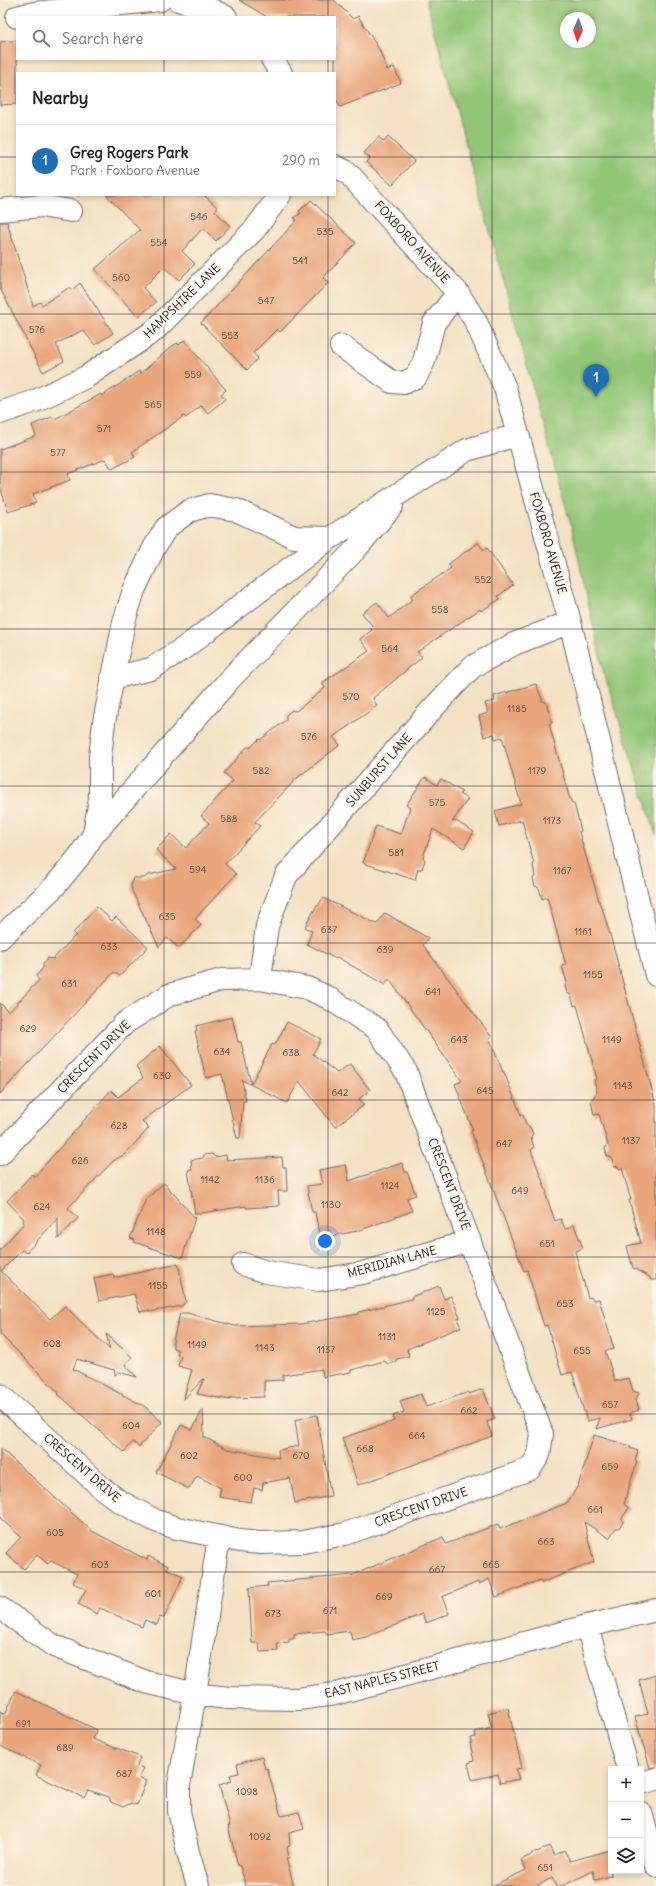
<!DOCTYPE html>
<html lang="en">
<head>
<meta charset="utf-8">
<style>
	:root { --surface:#fff; --page:#f6f6f6; --text:#202124; --muted:#757577; --line:#e0e0e0; --accent:#1f6fb2 }
	body { margin:0; font-family:Delius,sans-serif; background:var(--page); color:var(--text) }
	.controls { position:absolute; right:12px; bottom:12px; display:grid; overflow:hidden; border-radius:0px; box-shadow:0 2px 6px #0003 }
	.controls button { width:36px; height:36px; display:grid; place-items:center; padding:0; border:0; border-bottom:1px solid var(--line); background:var(--surface); color:var(--text); font:20px sans-serif }
	.compass { position:absolute; left:560px; top:12px; width:36px; height:36px; border-radius:50%; background:var(--surface); box-shadow:0 2px 6px #0003; rotate:183deg }
	.you { position:absolute; left:325px; top:1241px; width:14px; height:14px; margin:-10px; border:3px solid #fff; border-radius:50%; background:#1a73e8; box-shadow:0 0 0 6px #1a73e833 }
	.badge { display:grid; place-items:center; width:26px; height:26px; border-radius:50%; background:var(--accent); color:#fff; font-size:13px; font-weight:700 }
	.pin { position:absolute; translate:-50% -33px; filter:drop-shadow(0 1px 2px #0008) }
	.pin::after { content:''; position:absolute; top:21px; width:14px; height:12px; background:inherit; clip-path:polygon(0 0,100% 0,50% 100%) }
	.list { margin:0; padding:0; list-style:none }
	h2 { display:flex; justify-content:space-between; align-items:center; height:52px; margin:0; padding:0 16px; font-size:17px }
	h2 small { font-size:13px; font-weight:400; color:var(--muted) }
	.list li { display:grid; grid-template-columns:26px 1fr auto; gap:12px; align-items:center; box-sizing:border-box; height:72px; padding:0 16px; border-top:1px solid var(--line) }
	.list b { display:block; font-size:15px; white-space:nowrap }
	.list p { margin:0; font-size:13px; white-space:nowrap; color:var(--muted) }
	.list em { font-size:13px; font-style:normal; color:var(--muted) }
	.icon { flex:none; width:22px; height:22px; fill:none; stroke:currentColor; stroke-width:2; stroke-linecap:round; stroke-linejoin:round }
	.map { position:relative; flex:none; width:656px; height:1886px; overflow:hidden }
	.search { position:absolute; background:var(--surface); box-shadow:0 2px 6px #0003; left:16px; top:16px; width:320px; height:44px; display:flex; align-items:center; gap:10px; box-sizing:border-box; padding:0 14px; border-radius:0px; color:var(--muted); font-size:15px }
	.panel { position:absolute; background:var(--surface); box-shadow:0 2px 6px #0003; left:16px; top:72px; width:320px; height:124px; border-radius:0px }
	.map>svg:first-child { display:block }
	.green { fill:#92c576; stroke:#5a7458; fill-rule:evenodd }
	.building { fill:#e9a67b }
	.lines { fill:none; stroke-linecap:round; stroke-linejoin:round }
	.minor-casing { stroke:#6c656b; stroke-width:24 }
	.minor { stroke:#fff; stroke-width:22 }
	.grid { fill:none; stroke:#22223b; stroke-width:1; stroke-opacity:0.55 }
	.labels { text-anchor:middle; stroke-width:4; stroke-linejoin:round; paint-order:stroke }
	.number-label { font-size:10px; fill:#54434b }
	.street-label { font-size:12px; fill:#22223b; stroke:#fcf5e5 }
</style>
</head>
<body>
<div class="map">
<svg width="656" height="1886" viewBox="0 0 656 1886">
	<rect width="100%" height="100%" fill="#fcf5e5"/>
	<filter id="ink" filterUnits="userSpaceOnUse"><feTurbulence type="fractalNoise" baseFrequency=".025" numOctaves="2"/><feDisplacementMap in="SourceGraphic" scale="8" xChannelSelector="R" yChannelSelector="G"/><feConvolveMatrix kernelMatrix="1 2 1 2 8 2 1 2 1" color-interpolation-filters="sRGB"/></filter>
	<filter id="wash" filterUnits="userSpaceOnUse"><feTurbulence type="fractalNoise" baseFrequency=".012" numOctaves="4" result="noise"/><feDisplacementMap in="SourceGraphic" scale="16" xChannelSelector="R" yChannelSelector="G"/><feGaussianBlur stdDeviation="0.9" result="paint"/><feColorMatrix in="noise" values="0 0 0 0 0 0 0 0 0 0 0 0 0 0 0 0 0 1.4 0 .05"/><feComposite in="paint" operator="in"/></filter>
	<g filter="url(#wash)">
		<rect width="100%" height="100%" fill="#f4e1c4"/>
		<path class="green" d="M426 0H656V835L603 670 572 529ZM566 18H590V42H566Z"/>
		<g id="blocks">
			<path class="building" d="M239 0H334L353 19 358 16 379 49 387 70 394 67 401 83 340 107 335 97V17H267Z
				M9 41H17V104L0 105V42Z
				M379 137 384 142 388 137 414 161 392 185 366 162 370 158 364 153Z
				M106 195H204L218 208 215 211 230 226 216 241 203 228 182 251 195 264 179 280 164 267 143 288 156 302 138 317 95 269 140 230Z
				M311 200 356 243 323 278 328 283 280 332 277 329 253 353 258 358 247 370 201 323 297 220 294 218 301 213 299 211Z
				M0 222H7L33 306 40 302 42 305 70 287 72 290 80 283 113 333 95 345 83 330 56 344 64 361 43 372 0 288Z
				M184 340 226 390 221 394 225 399 208 413 201 405 186 418 184 416 132 452 135 457 112 469 105 459 68 474 70 480 33 494 36 503 8 512 0 486V449L36 436 32 425 52 417 55 419 101 394 102 396 139 371 141 373 171 347 177 343 179 345Z
				M478 543 484 550 487 548 513 585 498 596 500 599 481 611 480 609 417 652 422 657 373 698 377 706 333 737 340 745 297 778 255 822 260 826 225 864 236 874 195 919 201 925 179 948 167 938 159 947 132 891 131 887 133 878H144L148 875 176 869 156 850 171 834 186 848 209 823 201 816 233 781 224 773 247 747H251L259 739 260 740 286 720V715L292 710 296 711 325 688 322 683 369 651 360 639 372 630 370 627 372 625 362 613 377 602 389 618 413 599 410 596 451 568 448 564Z
				M536 684 543 702H546L552 723 549 724 569 796 572 803H574L581 831 579 832 601 908H602L611 938 656 1105V1280H651L650 1277 633 1268 627 1246 641 1243 629 1200H631L622 1168 619 1169 618 1166 614 1167 612 1158 607 1156 605 1148 608 1145 599 1114 594 1115 591 1101 597 1092 594 1080 597 1079 577 1005 574 1006 571 995 567 993 565 986 567 983 562 966 566 965 547 897 542 899 539 888 535 886 533 879 535 876 533 865 534 864 522 820 499 826 495 811 521 804 502 737 495 739 494 734 484 737 479 716 488 713 485 703 495 701 494 696Z
				M425 777 437 785 441 779 462 792 460 794 468 799 452 822 456 821 474 832 464 848 433 829 423 857 425 860 422 869H418L415 880 363 863 376 826 401 834 410 808 406 805Z
				M323 898 377 924 385 913 428 938 423 945 491 1036 489 1038 503 1072H504L521 1115H523L526 1125 530 1127 533 1134 531 1137 534 1148 531 1150 547 1193 546 1195 555 1221 561 1219 565 1229 574 1225 583 1248 575 1251 588 1298 591 1297 593 1300 599 1299 614 1349 605 1351 615 1381 629 1378 633 1391 639 1393 636 1399 639 1410 630 1413 632 1419 596 1429 600 1418 587 1421 572 1372 562 1375 547 1325 544 1326 527 1270 524 1271 471 1131 473 1130 455 1084 462 1081 389 979 385 985 337 957 336 959 307 944 312 931 305 927 317 905 318 906Z
				M97 907 112 921 116 917 148 947 120 976 114 972 0 1094V1003L9 1012 39 980 36 976 43 968V964L48 958 53 959 76 935 73 933Z
				M232 1017 238 1042H241L251 1084 272 1044 275 1045 287 1022 321 1039 313 1054 337 1073 350 1064 370 1090 359 1099 364 1105 335 1127 299 1081 287 1103 242 1080 246 1101H243L240 1138H237L222 1074 206 1078 195 1031H197L196 1026Z
				M160 1046 191 1085 142 1121 149 1128 140 1138 125 1154 113 1161 68 1208 78 1218 58 1239V1218L26 1253 22 1250 1 1271 50 1319 65 1306 110 1350 106 1334 132 1357 125 1365 137 1377 118 1372 115 1375 114 1370 77 1359 73 1369 144 1406 162 1422 139 1447 133 1442 124 1452 58 1394 59 1393 0 1334V1250L24 1223 23 1221 24 1219 7 1201 32 1174 34 1177 111 1090 118 1097 143 1078 136 1066Z
				M212 1154 215 1157 226 1155 227 1160 282 1157 283 1167H286L287 1191H278L279 1206 246 1208V1206L195 1214 188 1170 192 1169 191 1160 203 1158 204 1155Z
				M402 1163 405 1172H407L416 1195 407 1198 412 1211 358 1231 320 1238 315 1212H312L307 1186 322 1184 319 1170 346 1165 349 1181Z
				M164 1183 195 1218 182 1258 134 1242 135 1240 130 1238 146 1199Z
				M178 1264 186 1301 182 1306 149 1312V1310L140 1312 134 1294 99 1301 94 1278 113 1274 114 1278Z
				M439 1286 444 1299 451 1296 460 1318 457 1319 461 1327 407 1349 409 1356 397 1359 395 1362 388 1364 384 1361 351 1370V1372L323 1377 322 1369 283 1375V1380L264 1381V1397L230 1398V1400L197 1394 204 1379H203L183 1400 192 1370 178 1366 181 1356 177 1355 178 1350 173 1348V1341L180 1313H187L235 1326 301 1324 359 1314V1312L412 1299 411 1297Z
				M483 1389 495 1419 487 1422 492 1436 358 1485 342 1438 394 1421 393 1416 404 1412 400 1401 421 1394 426 1407 469 1392V1394Z
				M203 1409 204 1437 227 1449 279 1458 278 1450 299 1446 295 1420 317 1415 331 1496 295 1503 290 1478 263 1483 262 1490 254 1488 251 1502 219 1497 221 1488 197 1476 189 1489 156 1472 181 1425 192 1430Z
				M594 1435 630 1446V1448L638 1451 635 1460 637 1461 624 1504 629 1508 622 1518 623 1522 619 1528H616L609 1538 584 1522 594 1562 541 1583 540 1580 496 1597 489 1579 479 1584 478 1582 442 1597 449 1614 426 1623 422 1614 366 1637 352 1640 350 1631 327 1634 325 1631 294 1634V1639H289V1642L277 1643 278 1651 260 1652 259 1643H252L249 1588 268 1586 267 1583 353 1575 443 1537 446 1544 498 1524 500 1529 567 1503 578 1486Z
				M0 1448 92 1531 147 1560 148 1556 168 1566 167 1569 183 1576 164 1618 160 1617 157 1625 145 1620 142 1627 100 1608 97 1614 78 1604 86 1589 73 1583 77 1574 51 1561 48 1564 37 1555 24 1569 6 1553 21 1537 0 1518Z
				M656 1675V1767L650 1768 635 1717 648 1714 639 1680Z
				M16 1691 97 1730 92 1739 140 1757 137 1766 143 1768 139 1778 146 1781 137 1805 131 1803 123 1807 111 1802 109 1797 88 1790 84 1798 36 1775 41 1765 0 1746V1711L5 1714Z
				M508 1708 522 1768 516 1769 519 1779 500 1783 498 1774 472 1780 468 1763 474 1761 470 1743H472L471 1738 476 1737 475 1732 492 1728 488 1713Z
				M262 1757 265 1769 267 1768 281 1816 299 1812 304 1829 289 1833 290 1846 287 1847 289 1858H286L294 1886H246L240 1866H238L228 1826H230L219 1785 232 1781 230 1775 239 1773 237 1764Z
				M549 1846 554 1855 564 1850 570 1861 611 1850V1876L595 1880 593 1871 562 1886H556L552 1878 536 1886H492L526 1870 521 1860Z"/>
		</g>
	</g>
	<g filter="url(#ink)">
		<use href="#blocks" fill-opacity="0" stroke="#6c656b" stroke-width="1"/>
		<g class="lines">
			<g class="minor-casing">
				<path id="minor" d="M178 0 210 9 226 17
					M17 17 34 13 160 0
					M272 59 281 73
					M335 166 347 172 458 293 476 322 505 388 570 622 656 975
					M0 210 41 206 71 211
					M341 346 392 382 404 383 416 377 424 361 434 323 458 293
					M0 413 35 401 86 377 154 331 255 229 280 195
					M112 678 151 669 184 648 330 538
					M94 834 229 680 355 550 392 506
					M0 938 54 887 78 858 94 834 100 799V757L104 722 124 622 134 590 154 548 166 528 189 511 209 505 236 510 294 537 330 538 467 450 517 435
					M260 979 267 926 286 876 395 751 435 706 472 667 514 644 570 622
					M0 1154 125 1023 169 995 221 980 260 979 307 988 327 997 377 1029 406 1072 542 1434 539 1455 530 1469 345 1534 303 1542 260 1543 240 1541 177 1528 156 1521 119 1501 102 1488 0 1395
					M243 1264 266 1272 319 1280 363 1273 470 1241
					M0 1608 54 1646 146 1682 195 1694 228 1698 298 1699 335 1694 587 1626 656 1610
					M587 1626 628 1769
					M641 1783 656 1779
					M641 1813 656 1866
					M198 1886 188 1852 179 1811V1785L195 1694 219 1537"/>
			</g>
			<use href="#minor" class="minor"/>
		</g>
	</g>
	<path class="grid" d="M164 0V17M328 0V17M492 0V1886M164 59V73M328 59V73M0 157H17M335 157H656M164 195V1886M328 195V1886M0 314H656M0 472H656M0 629H656M0 786H656M0 943H656M0 1100H656M0 1257H656M0 1414H656M0 1572H656M0 1729H656"/>
	<g class="labels">
		<g class="number-label">
			<text x="199" y="220">546</text>
			<text x="325" y="235">535</text>
			<text x="159" y="246">554</text>
			<text x="300" y="264">541</text>
			<text x="121" y="281">560</text>
			<text x="266" y="304">547</text>
			<text x="37" y="333">576</text>
			<text x="230" y="339">553</text>
			<text x="193" y="378">559</text>
			<text x="153" y="408">565</text>
			<text x="104" y="432">571</text>
			<text x="58" y="456">577</text>
			<text x="483" y="583">552</text>
			<text x="440" y="613">558</text>
			<text x="390" y="652">564</text>
			<text x="351" y="700">570</text>
			<text x="517" y="712">1185</text>
			<text x="309" y="740">576</text>
			<text x="261" y="774">582</text>
			<text x="537" y="774">1179</text>
			<text x="437" y="806">575</text>
			<text x="229" y="822">588</text>
			<text x="552" y="824">1173</text>
			<text x="396" y="856">581</text>
			<text x="198" y="873">594</text>
			<text x="562" y="874">1167</text>
			<text x="167" y="920">635</text>
			<text x="329" y="933">637</text>
			<text x="583" y="935">1161</text>
			<text x="109" y="950">633</text>
			<text x="385" y="953">639</text>
			<text x="593" y="978">1155</text>
			<text x="69" y="987">631</text>
			<text x="433" y="995">641</text>
			<text x="28" y="1032">629</text>
			<text x="459" y="1043">643</text>
			<text x="612" y="1043">1149</text>
			<text x="222" y="1055">634</text>
			<text x="291" y="1056">638</text>
			<text x="162" y="1079">630</text>
			<text x="623" y="1089">1143</text>
			<text x="485" y="1094">645</text>
			<text x="340" y="1096">642</text>
			<text x="119" y="1129">628</text>
			<text x="631" y="1144">1137</text>
			<text x="504" y="1147">647</text>
			<text x="80" y="1164">626</text>
			<text x="210" y="1183">1142</text>
			<text x="265" y="1183">1136</text>
			<text x="390" y="1189">1124</text>
			<text x="520" y="1194">649</text>
			<text x="331" y="1208">1130</text>
			<text x="42" y="1210">624</text>
			<text x="156" y="1235">1148</text>
			<text x="547" y="1247">651</text>
			<text x="158" y="1289">1155</text>
			<text x="565" y="1307">653</text>
			<text x="436" y="1315">1125</text>
			<text x="387" y="1340">1131</text>
			<text x="52" y="1347">608</text>
			<text x="197" y="1348">1149</text>
			<text x="265" y="1351">1143</text>
			<text x="326" y="1353">1137</text>
			<text x="582" y="1354">655</text>
			<text x="610" y="1408">657</text>
			<text x="469" y="1414">662</text>
			<text x="131" y="1429">604</text>
			<text x="417" y="1439">664</text>
			<text x="365" y="1452">668</text>
			<text x="189" y="1459">602</text>
			<text x="301" y="1459">670</text>
			<text x="610" y="1470">659</text>
			<text x="243" y="1481">600</text>
			<text x="595" y="1513">661</text>
			<text x="55" y="1536">605</text>
			<text x="546" y="1545">663</text>
			<text x="100" y="1568">603</text>
			<text x="491" y="1568">665</text>
			<text x="437" y="1573">667</text>
			<text x="153" y="1597">601</text>
			<text x="384" y="1600">669</text>
			<text x="330" y="1614">671</text>
			<text x="273" y="1617">673</text>
			<text x="23" y="1727">691</text>
			<text x="65" y="1751">689</text>
			<text x="124" y="1777">687</text>
			<text x="247" y="1795">1098</text>
			<text x="260" y="1840">1092</text>
			<text x="545" y="1871">651</text>
		</g>
		<g class="street-label">
			<text transform="translate(412 242) rotate(48)" y="4">FOXBORO AVENUE</text>
			<text transform="translate(182 301) rotate(-44)" y="4">HAMPSHIRE LANE</text>
			<text transform="translate(548 543) rotate(74)" y="4">FOXBORO AVENUE</text>
			<text transform="translate(379 770) rotate(-49)" y="4">SUNBURST LANE</text>
			<text transform="translate(94 1057) rotate(-45)" y="4">CRESCENT DRIVE</text>
			<text transform="translate(449 1184) rotate(69)" y="4">CRESCENT DRIVE</text>
			<text transform="translate(392 1262) rotate(-15)" y="4">MERIDIAN LANE</text>
			<text transform="translate(82 1468) rotate(41)" y="4">CRESCENT DRIVE</text>
			<text transform="translate(421 1507) rotate(-19)" y="4">CRESCENT DRIVE</text>
			<text transform="translate(382 1680) rotate(-14)" y="4">EAST NAPLES STREET</text>
		</g>
	</g>
</svg>
<div class="controls">
<button>+</button>
<button>−</button>
<button><svg class="icon" aria-label="layers" viewBox="0 0 24 24"><path d="M12 4l9 5-9 5-9-5zM3 14l9 5 9-5"/></svg></button>
</div>
<svg class="compass" viewBox="-18 -18 36 36"><path d="M0-13l5 13h-10z" fill="#e53935"/><path d="M0 13l5-13h-10z" fill="#757577"/></svg>
<div class="you"></div>
<div class="pin badge" style="left:596px;top:397px">1</div>
<div class="search"><svg class="icon" aria-label="search" viewBox="0 0 24 24"><circle cx="10" cy="10" r="6"/><path d="M15 15l6 6"/></svg>Search here</div>
<section class="panel">
<h2>Nearby<small></small></h2>
<ul class="list">
<li><span class="badge">1</span><div><b>Greg Rogers Park</b><p>Park · Foxboro Avenue</p></div><em>290 m</em></li>
</ul>
</section>
</div>
</body>
</html>
